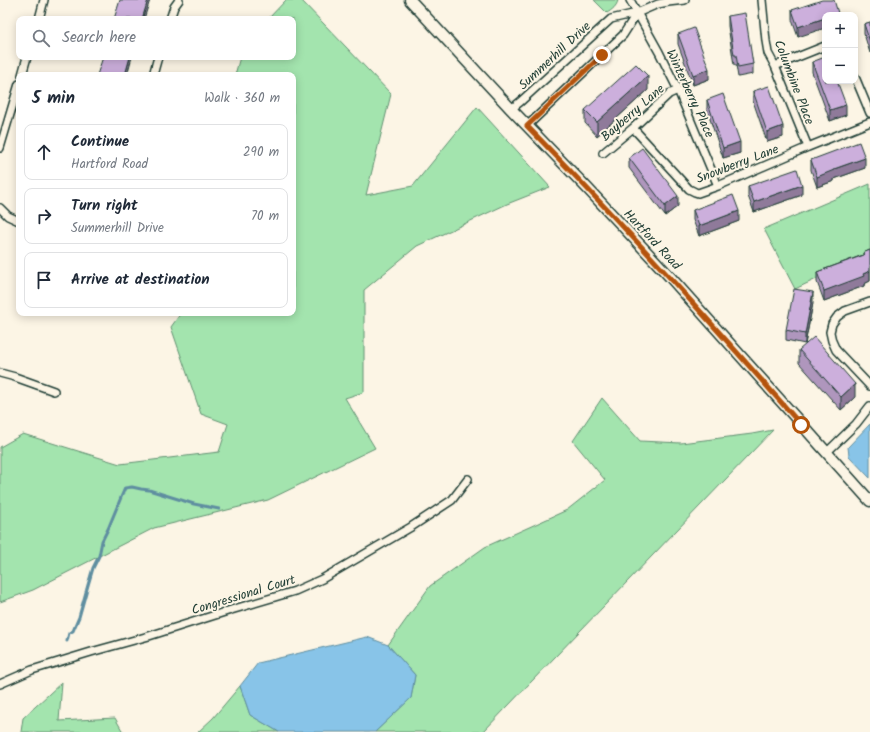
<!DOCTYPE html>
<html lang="en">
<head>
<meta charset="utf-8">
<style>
	:root { --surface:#fff; --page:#f2f2f3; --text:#1f2937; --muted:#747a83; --line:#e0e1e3 }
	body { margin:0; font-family:Kalam,sans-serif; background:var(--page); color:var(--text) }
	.controls { position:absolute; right:12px; top:12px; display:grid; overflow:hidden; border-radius:8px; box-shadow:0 2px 10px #0003 }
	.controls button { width:36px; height:36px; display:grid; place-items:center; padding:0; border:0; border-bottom:1px solid var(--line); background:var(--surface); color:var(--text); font:20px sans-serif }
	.stop { position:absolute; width:12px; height:12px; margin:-9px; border:3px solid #b45309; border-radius:50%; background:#fff }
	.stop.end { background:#b45309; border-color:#fff; box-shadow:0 1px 4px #0008 }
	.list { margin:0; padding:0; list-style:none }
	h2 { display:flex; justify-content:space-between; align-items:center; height:52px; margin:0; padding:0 16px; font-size:17px }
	h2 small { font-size:13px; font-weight:400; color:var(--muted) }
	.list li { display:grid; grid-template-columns:26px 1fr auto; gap:12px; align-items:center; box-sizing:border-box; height:56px; margin:0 8px 8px; padding:0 8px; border:1px solid var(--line); border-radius:8px }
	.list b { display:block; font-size:15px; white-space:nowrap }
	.list p { margin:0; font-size:13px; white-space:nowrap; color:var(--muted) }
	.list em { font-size:13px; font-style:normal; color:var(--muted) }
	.icon { flex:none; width:22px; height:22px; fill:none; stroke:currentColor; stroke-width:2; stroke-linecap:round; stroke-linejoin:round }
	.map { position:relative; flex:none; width:870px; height:732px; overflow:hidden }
	.search { position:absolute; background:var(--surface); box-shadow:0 2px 10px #0003; left:16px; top:16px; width:280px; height:44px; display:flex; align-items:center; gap:10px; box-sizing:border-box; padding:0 14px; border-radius:8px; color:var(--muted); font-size:15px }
	.panel { position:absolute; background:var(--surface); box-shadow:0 2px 10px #0003; left:16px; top:72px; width:280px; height:244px; border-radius:8px }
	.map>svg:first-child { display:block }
	.green { fill:#a3e4ae; stroke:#619071 }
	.water { fill:#88c4e8; stroke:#5e8ea0 }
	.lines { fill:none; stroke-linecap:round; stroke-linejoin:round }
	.stream { stroke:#5e8ea0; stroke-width:3 }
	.minor-casing { stroke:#1f3d34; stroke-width:10 }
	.secondary-casing { stroke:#1f3d34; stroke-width:13 }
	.minor { stroke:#fcf5e5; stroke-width:7 }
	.secondary { stroke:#fcf5e5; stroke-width:10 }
	.wall { fill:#af96bd; stroke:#1f3d34 }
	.shaded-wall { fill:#8f7a9a; stroke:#1f3d34 }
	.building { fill:#ccafdc; stroke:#1f3d34 }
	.route { stroke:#b45309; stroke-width:5 }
	.labels { text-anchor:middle; stroke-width:4; stroke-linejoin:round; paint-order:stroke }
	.street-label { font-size:13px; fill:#1f3d34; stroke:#fcf5e5 }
</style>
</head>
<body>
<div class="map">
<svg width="870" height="732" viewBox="0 0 870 732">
	<rect width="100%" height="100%" fill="#fcf5e5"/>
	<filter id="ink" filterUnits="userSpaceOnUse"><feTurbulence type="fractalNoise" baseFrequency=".025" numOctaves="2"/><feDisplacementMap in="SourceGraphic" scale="8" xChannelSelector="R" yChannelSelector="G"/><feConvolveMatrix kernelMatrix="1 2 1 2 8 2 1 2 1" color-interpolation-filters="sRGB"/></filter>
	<g filter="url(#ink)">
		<path class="green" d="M286 0H301L391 94 366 195 413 186 477 107 550 187 507 204 417 246 364 290V392L345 398 375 448 268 500 154 528 33 590 0 602V447L23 434 120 464 219 452 228 424 201 414 171 327 181 313H293V75H235L240 57H293V19H268Z
			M594 0H618C617 6 612 10 607 13Z
			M870 184V254L795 289 764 229Z
			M602 398 640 441 681 443 752 434 773 430 483 732H375L411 698 415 675 388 645 430 586 485 547 567 510 605 480 573 441Z
			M62 682 59 721 115 718 123 732H21L23 718Z
			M240 686 250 715 279 732H198L213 718Z"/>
		<path class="water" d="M870 424V478L849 456 848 447Z
			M367 637 388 645 415 675 411 698 375 732H279L250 715 240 686 258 663Z"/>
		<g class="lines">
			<path class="stream" d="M67 641 69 633 73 631 79 617 88 585 93 568 99 556 102 541 108 529 122 495 125 488 132 487 141 489 149 490 194 504 219 509"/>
			<g class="minor-casing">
				<path id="minor" d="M630 0 659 52 678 90 718 186
					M762 0 766 41 768 53 775 66 808 147
					M39 19 44 0
					M170 19 174 7 179 0
					M775 66 825 46
					M22 75 27 57
					M153 75 158 57
					M855 77 870 113
					M511 109 520 102 611 19 637 13 658 4 668 2 685 0
					M527 126 623 35 637 13
					M633 128 689 189 695 192 698 193 718 186 808 147 870 122
					M0 148 19 84
					M603 153 633 128 669 94 678 90
					M0 208 8 216 19 221
					M870 302 845 311 837 317 832 324 830 332 832 341 836 350 870 386
					M0 373 15 377 54 391
					M826 453 856 424 870 406
					M0 684 32 670 91 652 149 636 231 610 295 591 322 579 411 527 452 500 468 479"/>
			</g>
			<g class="secondary-casing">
				<path id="secondary" d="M410 0 511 109 588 189 671 278 870 501"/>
			</g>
			<use href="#minor" class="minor"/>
			<use href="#secondary" class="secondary"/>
		</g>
		<path class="wall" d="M792 10 838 15 798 37 792 20Z
			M728 16 753 64V74L738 77 736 65H734L728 26Z
			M870 22V53L864 34V24Z
			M678 34 709 79 693 85 678 44Z
			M812 62 846 115 830 121 812 72Z
			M648 90 597 136 585 123V110Z
			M753 91 783 137 767 142 753 101Z
			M707 100 740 153 723 158 707 110Z
			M629 158 678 206 665 216 629 168Z
			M811 160 865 168 834 179V181L817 187 811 170Z
			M748 186 802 195 754 212 748 196Z
			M693 210 739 221 699 236 693 220Z
			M870 250V281L864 284V286L824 301 817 282V272L863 255V253Z
			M813 303 805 344 786 340V330Z
			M799 350 855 397 841 410 799 363Z"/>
		<path class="shaded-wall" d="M148 0H150L144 19H142Z
			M825 18V28L798 37V27Z
			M130 57H132L127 75H125Z
			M709 69V79L693 85V75Z
			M648 76V90L597 136V122Z
			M846 105V115L830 121V110Z
			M783 126V137L767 142V132Z
			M740 142V153L723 158V148Z
			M865 158V168L834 179V181L817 187V177L834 169Z
			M802 185V195L754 212V202Z
			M678 196V206L665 216V206Z
			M739 211V221L699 236V226Z
			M870 271V281L864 284V286L824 301V291Z
			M813 292V303L805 344V334Z
			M855 384V397L841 410V397Z"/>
		<path class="building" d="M120 0H148L142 19H114Z
			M822 0H834L838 13 832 15H825V18L798 27 792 10Z
			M745 13 753 64 738 67 736 55H734L728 16Z
			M870 22V42L864 24Z
			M694 28 709 69 693 75 678 34Z
			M103 57H130L125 75H97Z
			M825 57V81H837L846 105 830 110 812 62Z
			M636 64 648 76 597 122 585 110Z
			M769 86 783 126 767 132 753 91Z
			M723 94 740 142 723 148 707 100Z
			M859 142 865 158 834 169V170L817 177 811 160Z
			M642 148 678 196 665 206 629 158Z
			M797 169 802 185 754 202 748 186Z
			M733 195 739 211 699 226 693 210Z
			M870 250V271L863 274 864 276 824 291 817 272 864 255 863 253Z
			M794 289 813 292 805 334 786 330Z
			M814 337 855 384 841 397 799 350Z"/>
	</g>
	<g class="lines" filter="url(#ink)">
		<path class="route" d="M602 55 527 126C622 223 712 323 801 425"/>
	</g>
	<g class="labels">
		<g class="street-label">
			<text transform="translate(554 55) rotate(-43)" y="5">Summerhill Drive</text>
			<text transform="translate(795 82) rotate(69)" y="5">Columbine Place</text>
			<text transform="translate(691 93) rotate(65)" y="5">Winterberry Place</text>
			<text transform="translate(632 112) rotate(-41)" y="5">Bayberry Lane</text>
			<text transform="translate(737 163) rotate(-21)" y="5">Snowberry Lane</text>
			<text transform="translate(653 239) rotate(47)" y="5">Hartford Road</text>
			<text transform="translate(243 594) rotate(-17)" y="5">Congressional Court</text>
		</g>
	</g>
</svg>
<div class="controls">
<button>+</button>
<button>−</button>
</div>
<div class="stop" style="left:801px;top:425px"></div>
<div class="stop end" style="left:602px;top:55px"></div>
<div class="search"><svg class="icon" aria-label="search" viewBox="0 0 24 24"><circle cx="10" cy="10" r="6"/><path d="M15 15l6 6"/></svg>Search here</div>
<section class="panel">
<h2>5 min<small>Walk · 360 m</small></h2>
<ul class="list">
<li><svg class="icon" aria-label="ahead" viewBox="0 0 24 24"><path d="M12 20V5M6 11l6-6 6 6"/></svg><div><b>Continue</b><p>Hartford Road</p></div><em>290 m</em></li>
<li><svg class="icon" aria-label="right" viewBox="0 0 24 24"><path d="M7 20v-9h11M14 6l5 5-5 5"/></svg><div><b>Turn right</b><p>Summerhill Drive</p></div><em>70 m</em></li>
<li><svg class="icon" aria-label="arrive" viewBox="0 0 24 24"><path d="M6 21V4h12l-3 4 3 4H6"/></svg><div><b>Arrive at destination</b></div></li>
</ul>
</section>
</div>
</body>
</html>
